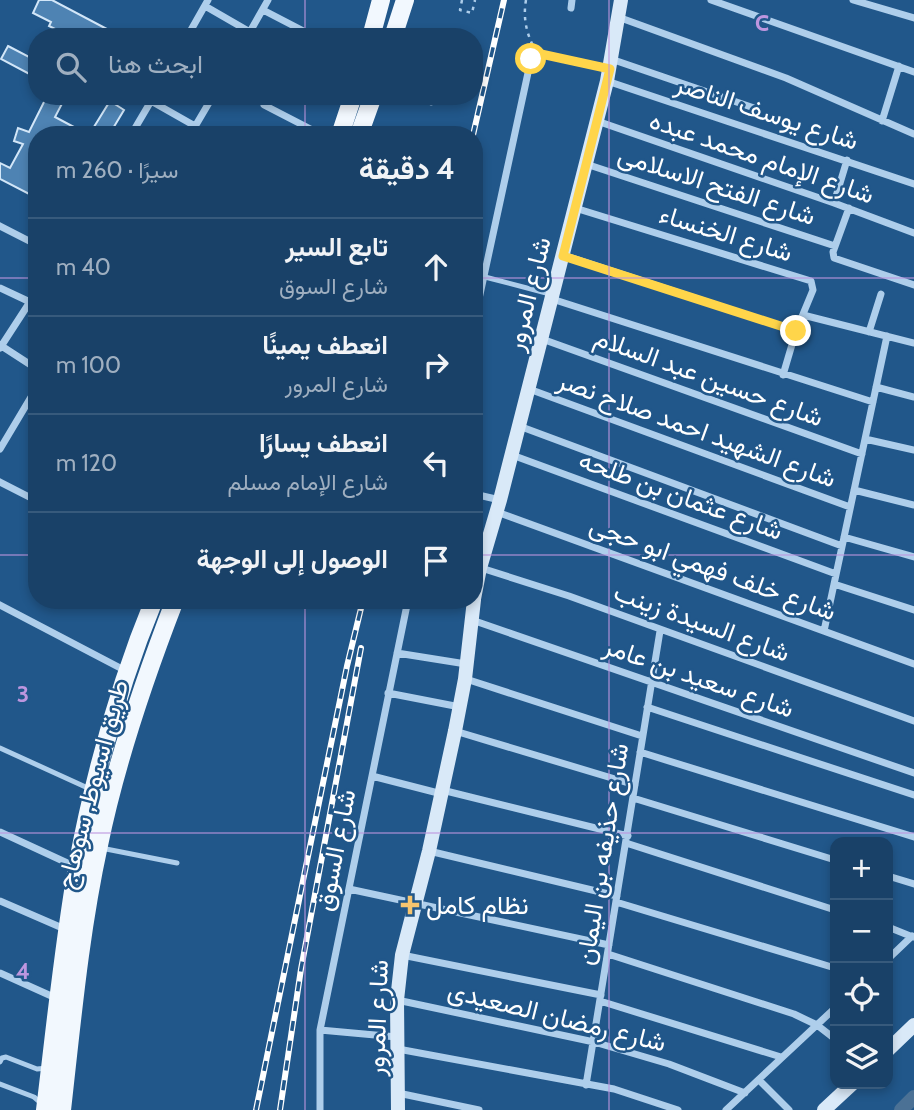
<!DOCTYPE html>
<html lang="ar">
<head>
<meta charset="utf-8">
<style>
	:root { --surface:#194168; --page:#264c71; --text:#f1f3f6; --muted:#9fafc0; --line:#375a7c }
	body { margin:0; font-family:Cabin,Vazirmatn,sans-serif; background:var(--page); color:var(--text); direction:rtl }
	.controls { position:absolute; right:21px; bottom:21px; display:grid; overflow:hidden; border-radius:14px; box-shadow:0 4px 10px #0003 }
	.controls button { width:63px; height:63px; display:grid; place-items:center; padding:0; border:0; border-bottom:2px solid var(--line); background:var(--surface); color:var(--text); font:35px sans-serif }
	.stop { position:absolute; width:21px; height:21px; margin:-16px; border:5px solid #ffd54a; border-radius:50%; background:#fff }
	.stop.end { background:#ffd54a; border-color:#fff; box-shadow:0 2px 7px #0008 }
	.list { margin:0; padding:0; list-style:none }
	h2 { display:flex; justify-content:space-between; align-items:center; height:91px; margin:0; padding:0 28px; font-size:30px }
	h2 small { font-size:23px; font-weight:400; color:var(--muted) }
	.list li { display:grid; grid-template-columns:46px 1fr auto; gap:21px; align-items:center; box-sizing:border-box; height:98px; padding:0 28px; border-top:2px solid var(--line) }
	.list b { display:block; font-size:26px; white-space:nowrap }
	.list p { margin:0; font-size:23px; white-space:nowrap; color:var(--muted) }
	.list em { font-size:23px; font-style:normal; color:var(--muted) }
	.icon { flex:none; width:38px; height:38px; fill:none; stroke:currentColor; stroke-width:2; stroke-linecap:round; stroke-linejoin:round }
	.map { position:relative; flex:none; width:914px; height:1110px; overflow:hidden; direction:ltr }
	.search { position:absolute; background:var(--surface); box-shadow:0 4px 10px #0003; left:28px; top:28px; width:455px; height:77px; display:flex; align-items:center; gap:18px; box-sizing:border-box; padding:0 24px; border-radius:28px; color:var(--muted); font-size:26px }
	.panel { position:absolute; background:var(--surface); box-shadow:0 4px 10px #0003; left:28px; top:126px; width:455px; height:483px; border-radius:28px; direction:rtl }
	.map>svg:first-child { display:block }
	.lines { fill:none; stroke-linecap:round; stroke-linejoin:round }
	.canal { stroke:#4b7195; stroke-width:14 }
	.building { fill:#4e83b3; stroke:#d2e6f8; stroke-width:2 }
	.path { stroke:#aeceeb; stroke-width:2.5; stroke-dasharray:3.5 5; stroke-linecap:butt }
	.lane { stroke:#aeceeb; stroke-width:5 }
	.street { stroke:#aeceeb; stroke-width:7 }
	.secondary { stroke:#d9e9f8; stroke-width:14 }
	.primary { stroke:#f2f8fe; stroke-width:18 }
	.rail-casing { stroke:#fff; stroke-width:6 }
	.rail { stroke:#21578a; stroke-width:3.5; stroke-dasharray:10; stroke-linecap:butt }
	.route { stroke:#ffd54a; stroke-width:9 }
	.grid { fill:none; stroke:#bd96df; stroke-width:2; stroke-opacity:0.55 }
	.poi-dot { fill:#f7c56f; stroke:#21578a; stroke-width:2.5 }
	.labels { text-anchor:middle; stroke-width:5; stroke-linejoin:round; paint-order:stroke }
	.street-label { font-size:26px; fill:#fff; stroke:#21578a }
	.poi-label { font-size:26px; fill:#fff; stroke:#21578a; text-anchor:start }
	.grid-label { font-size:23px; text-anchor:middle; font-weight:bold; fill:#bd96df; stroke:#21578a; stroke-width:5; stroke-linejoin:round; paint-order:stroke }
</style>
</head>
<body>
<div class="map">
<svg width="914" height="1110" viewBox="0 0 914 1110">
	<rect width="100%" height="100%" fill="#21578a"/>
	<g class="lines">
		<path class="canal" d="M901 1110 914 1097"/>
	</g>
	<path class="building" d="M39 0H52L122 37H71L49 26 51 22 33 13Z
		M8 46 37 61V78L1 59Z
		M47 96H66L55 117 89 135H37V198L0 179V163L10 168 23 144 14 141 18 128 29 132Z
		M110 101 124 110 109 135H89Z"/>
	<g class="lines">
		<path class="path" d="M462 0 460 10 472 13 475 0
			M526 0C523 17 526 32 534 48"/>
		<path class="lane" d="M413 96 431 103
			M485 277 550 294
			M0 748 90 789
			M101 848 177 863
			M0 1062 2 1058 6 1057 37 1069 48 1068
			M0 1084 34 1097 41 1103"/>
		<path class="street" d="M711 0 914 72
			M853 0 914 18
			M205 6 250 32
			M571 8 572 0
			M263 10 315 37
			M618 17 786 78 914 134
			M187 37 208 0
			M247 37 268 0
			M611 59 757 109
			M607 81 914 184
			M151 101 195 126
			M264 105 322 135
			M597 121 834 203 914 233
			M882 121 899 66
			M131 135 154 96
			M190 135 213 96
			M586 164 835 246
			M834 203 847 160
			M575 208 811 281 813 290 796 331 783 375
			M849 208 833 252 834 258 914 285
			M0 226 37 245
			M563 255 796 331
			M0 288 30 302
			M552 299 873 402
			M803 315 914 343
			M474 322 531 59 541 54 609 69
			M869 332 881 294
			M542 339 862 454
			M0 345 37 369
			M0 348 37 291
			M876 387 914 397
			M529 389 850 507
			M519 426 842 546
			M865 439 914 450
			M0 449 37 387
			M512 455 836 574
			M0 482 37 501
			M854 490 914 505
			M474 494 500 500
			M497 512 914 664
			M844 537 914 557
			M478 567 569 596 914 721
			M834 584 914 610
			M0 605 126 671
			M472 620 914 773
			M824 631 887 336
			M397 653 466 664
			M466 679 642 736
			M388 693 460 707
			M647 707 914 795
			M455 731 635 785
			M640 752 914 837
			M372 776 442 794
			M442 790 628 836
			M633 798 835 860
			M0 832 76 867
			M626 843 835 910
			M429 851 617 896
			M888 876 914 884
			M349 889 609 945
			M0 901 67 930
			M616 902 835 968
			M888 927 913 937
			M608 954 794 1014 817 1025 835 1039
			M402 955 601 995
			M888 959 912 936
			M0 973 58 999
			M397 1000 594 1042 669 1064 745 1093
			M600 1001 781 1057
			M320 1030 397 1037
			M398 1049 614 1089 678 1110
			M759 1080 789 1110
			M586 1085 660 631
			M398 1093 479 1110
			M320 1110V1030L408 600
			M726 1110 835 1008"/>
		<path class="secondary" d="M474 599 480 568 500 500 607 81 621 0
			M888 1050 914 1025
			M398 1110 397 1000 402 955 429 851 455 731 465 679 474 600
			M824 1110 852 1084"/>
		<path class="primary" d="M371 37 381 0
			M393 37 405 0
			M340 135 353 96
			M359 135 373 96
			M45 1110C55 1029 63 947 77 867 94 776 119 685 154 600
			M62 1110C72 1022 80 932 99 845 116 762 144 680 175 600"/>
		<g class="rail-casing">
			<path id="rail" d="M473 135 504 0
				M256 1110 347 666 363 600
				M280 1110 301 969 361 648"/>
		</g>
		<use href="#rail" class="rail"/>
	</g>
	<g class="lines">
		<path class="route" d="M531 59 541 54 610 69 563 256 796 331"/>
	</g>
	<path class="grid" d="M305 0V37M609 0V1110M305 96V135M0 278H37M474 278H914M0 555H37M474 555H914M305 600V1110M0 833H914"/>
	<path class="poi-dot" d="M406.5 894.5h7v7h7v7h-7v7h-7v-7h-7v-7h7z"/>
	<g class="labels">
		<g class="street-label">
			<text transform="translate(767 112) rotate(18)" y="9">شارع يوسف الناصر</text>
			<text transform="translate(762 157) rotate(19)" y="9">شارع الإمام محمد عبده</text>
			<text transform="translate(717 185) rotate(18)" y="9">شارع الفتح الاسلامى</text>
			<text transform="translate(726 233) rotate(17)" y="9">شارع الخنساء</text>
			<text transform="translate(528 294) rotate(-76)" y="9">شارع المرور</text>
			<text transform="translate(709 377) rotate(20)" y="9">شارع حسين عبد السلام</text>
			<text transform="translate(697 429) rotate(20)" y="9">شارع الشهيد احمد صلاح نصر</text>
			<text transform="translate(681 495) rotate(20)" y="9">شارع عثمان بن طلحه</text>
			<text transform="translate(713 568) rotate(20)" y="9">شارع خلف فهمي ابو حجى</text>
			<text transform="translate(702 622) rotate(20)" y="9">شارع السيدة زينب</text>
			<text transform="translate(699 677) rotate(19)" y="9">شارع سعيد بن عامر</text>
			<text transform="translate(92 784) rotate(-75)" y="9">طريق اسيوط, سوهاج</text>
			<text transform="translate(335 850) rotate(-79)" y="9">شارع السوق</text>
			<text transform="translate(602 854) rotate(-81)" y="9">شارع حذيفه بن اليمان</text>
			<text transform="translate(557 1016) rotate(14)" y="9">شارع رمضان الصعيدى</text>
			<text transform="translate(377 1018) rotate(-88)" y="9">شارع المرور</text>
		</g>
		<g class="poi-label">
			<text x="426" y="914">نظام كامل</text>
		</g>
	</g>
	<g class="grid-label">
		<text x="762" y="31">C</text>
		<text x="23" y="702">3</text>
		<text x="23" y="979">4</text>
	</g>
</svg>
<div class="controls">
<button>+</button>
<button>−</button>
<button><svg class="icon" aria-label="locate" viewBox="0 0 24 24"><circle cx="12" cy="12" r="6"/><path d="M12 2v4M12 18v4M2 12h4M18 12h4"/></svg></button>
<button><svg class="icon" aria-label="layers" viewBox="0 0 24 24"><path d="M12 4l9 5-9 5-9-5zM3 14l9 5 9-5"/></svg></button>
</div>
<div class="stop" style="left:531px;top:59px"></div>
<div class="stop end" style="left:796px;top:331px"></div>
<div class="search"><svg class="icon" aria-label="search" viewBox="0 0 24 24"><circle cx="10" cy="10" r="6"/><path d="M15 15l6 6"/></svg>ابحث هنا</div>
<section class="panel">
<h2>4 دقيقة<small>سيرًا · 260 m</small></h2>
<ul class="list">
<li><svg class="icon" aria-label="ahead" viewBox="0 0 24 24"><path d="M12 20V5M6 11l6-6 6 6"/></svg><div><b>تابع السير</b><p>شارع السوق</p></div><em>40 m</em></li>
<li><svg class="icon" aria-label="right" viewBox="0 0 24 24"><path d="M7 20v-9h11M14 6l5 5-5 5"/></svg><div><b>انعطف يمينًا</b><p>شارع المرور</p></div><em>100 m</em></li>
<li><svg class="icon" aria-label="left" viewBox="0 0 24 24"><path d="M17 20v-9H6M10 6l-5 5 5 5"/></svg><div><b>انعطف يسارًا</b><p>شارع الإمام مسلم</p></div><em>120 m</em></li>
<li><svg class="icon" aria-label="arrive" viewBox="0 0 24 24"><path d="M6 21V4h12l-3 4 3 4H6"/></svg><div><b>الوصول إلى الوجهة</b></div></li>
</ul>
</section>
</div>
</body>
</html>
